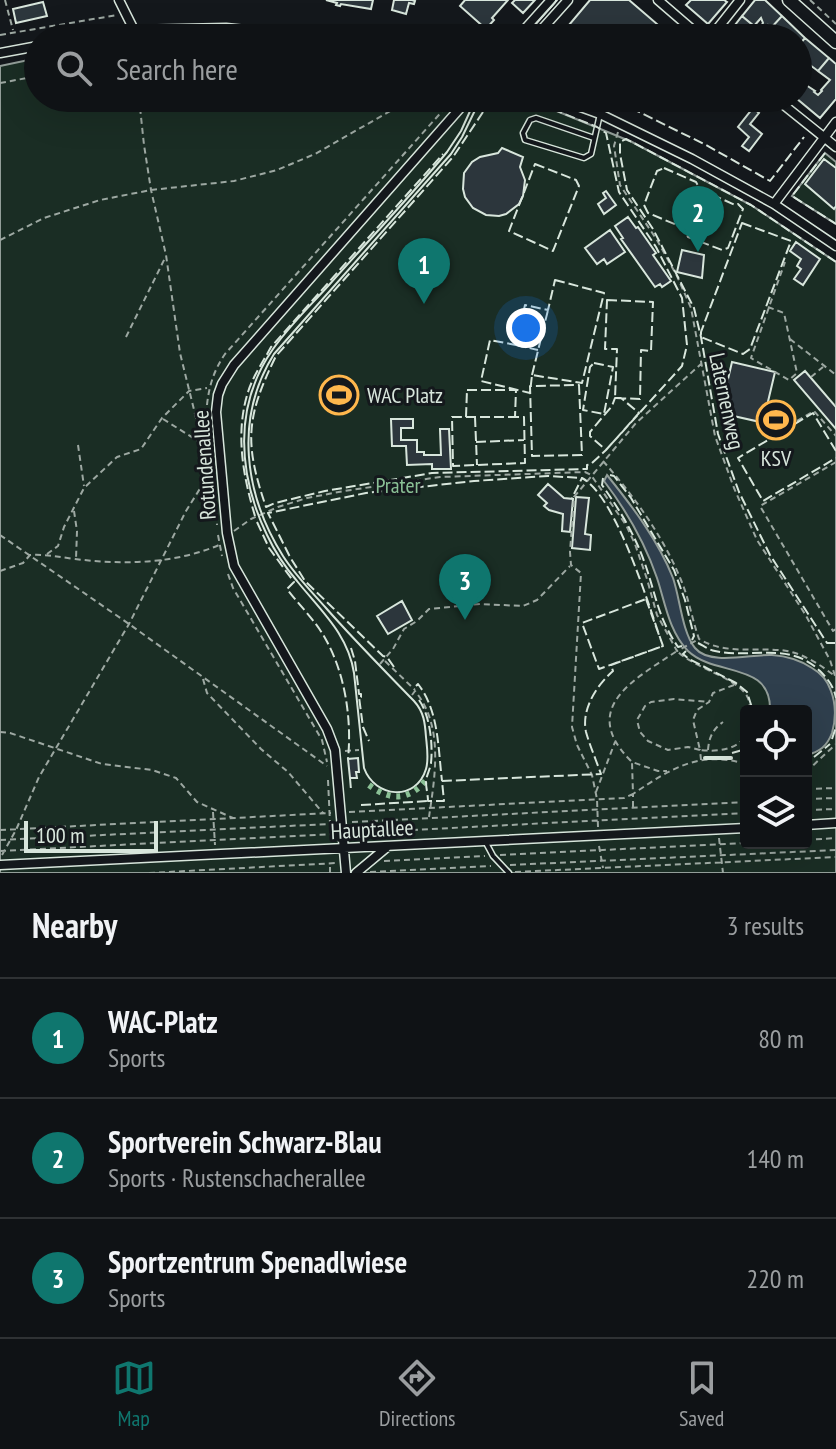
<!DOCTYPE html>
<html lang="en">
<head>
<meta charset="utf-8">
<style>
	:root { --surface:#0f1215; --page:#1d2022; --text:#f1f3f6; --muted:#9b9ea0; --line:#2f3234; --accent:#0f766e }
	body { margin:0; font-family:"PT Sans Narrow",sans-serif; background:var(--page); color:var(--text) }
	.controls { position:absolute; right:24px; bottom:24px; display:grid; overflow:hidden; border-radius:8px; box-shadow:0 8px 32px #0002 }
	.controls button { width:72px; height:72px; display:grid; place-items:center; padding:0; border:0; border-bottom:2px solid var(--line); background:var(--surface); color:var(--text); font:40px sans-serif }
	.scale { position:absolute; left:24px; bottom:20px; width:134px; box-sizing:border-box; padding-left:8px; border:4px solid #d8e6dc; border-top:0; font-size:22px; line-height:28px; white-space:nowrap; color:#d8e6dc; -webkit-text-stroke:6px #14181c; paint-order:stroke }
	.you { position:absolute; left:526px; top:328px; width:28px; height:28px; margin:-20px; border:6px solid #fff; border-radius:50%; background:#1a73e8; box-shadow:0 0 0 12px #1a73e833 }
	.badge { display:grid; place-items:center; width:52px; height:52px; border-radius:50%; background:var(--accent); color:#fff; font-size:26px; font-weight:700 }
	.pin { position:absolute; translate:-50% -66px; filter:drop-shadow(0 2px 4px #0008) }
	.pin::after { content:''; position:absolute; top:42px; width:28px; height:24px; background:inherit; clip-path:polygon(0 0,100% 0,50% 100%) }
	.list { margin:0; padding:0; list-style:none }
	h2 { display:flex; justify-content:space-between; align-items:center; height:104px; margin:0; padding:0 32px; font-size:34px }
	h2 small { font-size:26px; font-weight:400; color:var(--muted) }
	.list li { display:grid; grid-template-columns:52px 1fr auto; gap:24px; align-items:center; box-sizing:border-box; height:120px; padding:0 32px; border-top:2px solid var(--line) }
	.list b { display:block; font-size:30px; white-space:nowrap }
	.list p { margin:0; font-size:26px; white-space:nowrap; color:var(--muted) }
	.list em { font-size:26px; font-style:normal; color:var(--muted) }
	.icon { flex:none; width:44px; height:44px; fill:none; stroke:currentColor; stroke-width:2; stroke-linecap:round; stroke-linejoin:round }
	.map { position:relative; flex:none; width:836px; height:873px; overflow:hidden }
	.search { position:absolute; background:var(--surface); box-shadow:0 8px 32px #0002; left:24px; right:24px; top:24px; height:88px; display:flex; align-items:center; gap:20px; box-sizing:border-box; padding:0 28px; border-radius:44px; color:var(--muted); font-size:30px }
	.sheet { height:464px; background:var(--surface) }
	nav { display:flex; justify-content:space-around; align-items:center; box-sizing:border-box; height:112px; border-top:2px solid var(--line); background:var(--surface); font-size:22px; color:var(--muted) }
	nav a { display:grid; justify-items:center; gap:4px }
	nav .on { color:var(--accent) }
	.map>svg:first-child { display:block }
	.green { fill:#1a2d24; stroke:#939e99; stroke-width:2; fill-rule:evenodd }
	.water { fill:#2f3f4d; stroke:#939e99; stroke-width:2 }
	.building { fill:#2c363c; stroke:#d8e6dc; stroke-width:2 }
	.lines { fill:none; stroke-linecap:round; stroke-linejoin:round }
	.service-casing { stroke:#d8e6dc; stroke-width:7 }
	.minor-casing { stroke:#d8e6dc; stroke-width:11 }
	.primary-casing { stroke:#d8e6dc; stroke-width:15 }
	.path { stroke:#9da8a2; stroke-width:2; stroke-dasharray:6 4; stroke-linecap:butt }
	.service { stroke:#14181c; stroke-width:4 }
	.minor { stroke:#14181c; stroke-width:8 }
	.primary { stroke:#14181c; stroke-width:12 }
	.tram { stroke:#d8e6dc; stroke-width:2 }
	.hedge { stroke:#8ac095; stroke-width:6; stroke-dasharray:4 6; stroke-linecap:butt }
	.fence { stroke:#d8e6dc; stroke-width:2; stroke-dasharray:10 4; stroke-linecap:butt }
	.wall { stroke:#d8e6dc; stroke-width:4 }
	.labels { text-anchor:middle; stroke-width:6; stroke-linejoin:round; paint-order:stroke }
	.poi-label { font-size:22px; fill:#d8e6dc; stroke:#14181c; text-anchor:start }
	.street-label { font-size:22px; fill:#d8e6dc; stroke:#14181c }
	.park-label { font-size:22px; fill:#8ac095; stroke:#14181c }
</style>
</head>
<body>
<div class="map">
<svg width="836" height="873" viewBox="0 0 836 873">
	<rect width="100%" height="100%" fill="#14181c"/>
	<path class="green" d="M38 58V98H513L540 107 542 105 632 142 751 205 836 262V873H0V66ZM746 711H806V843H746Z
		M825 153 836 162V224L792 196Z"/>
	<path class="water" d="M607 475C632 506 658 540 673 578 680 598 682 632 695 648 710 666 751 654 772 655 787 656 800 660 812 668 822 674 827 680 831 691 836 704 836 720 832 733 827 746 820 752 806 755V711H770C772 661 715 677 688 651 669 632 665 602 657 578 645 543 626 510 604 481Z"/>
	<path class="building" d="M326 0H373L371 9 341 4 340 6 336 5 337 3Z
		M394 0H412L415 1 414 4 409 3 406 14 392 10Z
		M465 0H508L492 18 494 20 486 29 460 6Z
		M515 0H535L523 13 512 3Z
		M590 0H629L664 30 658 37 660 38H558Z
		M691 0H724L727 2 708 24 686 5Z
		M755 0H765L782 16 771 28 768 25 766 28 761 26 763 23 761 18 754 26 742 16Z
		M43 2 47 16 16 23 13 9Z
		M742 16 754 26 749 33 755 38H725Z
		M782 16 805 38 798 46V38H780L771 28Z
		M805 38 829 58 818 71 802 59V58L798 54V46Z
		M829 58 836 64V99L820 118 796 98 806 85 815 91 814 92 818 95 822 91 821 90 830 80 818 71Z
		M671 98H700L689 110H684Z
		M753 108 759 113 750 124 762 134 749 151 742 146 749 137 738 127Z
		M502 148 523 157 520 167 525 180 523 196 519 204 506 214 499 216 486 215 473 208 465 197 463 189 464 173 472 162 480 157 498 153Z
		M824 159 836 168V206L834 209 805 184Z
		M606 191 616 205 604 214 598 204 606 198 603 193Z
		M628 217 636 228 638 227 656 253 653 255 671 281 662 287 660 284 655 287 621 239 623 238 615 226Z
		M610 230 625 252 607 264 604 259 597 264 585 248Z
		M796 242 820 259 803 285 794 279 801 269 797 266 801 259 790 251Z
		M682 250 704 255 702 278 677 272Z
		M732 362 775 372 766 410 772 411 769 424 720 413Z
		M805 371 836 407V429L794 380Z
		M391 419H413V428H401V440H417V452H424V455H441L440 429H449L451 469H432V464L407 465 406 446H392Z
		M548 484 564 498 573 499 570 532 562 531 563 514 549 510 544 506 547 503 538 495Z
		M576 497 589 498 585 534 591 535 590 550 572 548Z
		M402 601 412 620 388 634 377 616Z
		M358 758 359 772H356L357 778H350L348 759Z"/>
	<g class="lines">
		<g class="service-casing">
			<path id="service" d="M594 138 536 118 530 120 523 133 525 140 584 158 591 154C594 141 597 127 600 114
				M485 841 493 856 509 873"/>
		</g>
		<g class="minor-casing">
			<path id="minor" d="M119 0 134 30
				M658 0 702 38
				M87 38 134 30 226 28 329 38
				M517 38 551 0
				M534 38 568 0
				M710 38 740 0
				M0 53 38 46
				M556 98 600 114 692 159 774 204 836 246
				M775 98 836 147
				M774 204 836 122
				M806 825 836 823
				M0 865 746 828
				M346 873 335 750 327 729 234 566 227 533 216 412 218 395 222 384 234 365 469 98
				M356 873 386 848"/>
		</g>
		<g class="primary-casing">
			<path id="primary" d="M789 0 836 42"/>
		</g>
		<path class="path" d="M5 0 13 30
			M810 0 836 24
			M0 35 117 15
			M226 38H229
			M0 83 38 76
			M139 98 144 145 151 190 166 255 180 353 199 430 203 440 207 444
			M618 132 614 146 620 185 657 240 677 276 691 308 715 436 734 488 757 540 805 614 830 660 836 679
			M0 240 44 218 100 200 151 190 234 181 277 170 315 154 413 98
			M768 307 784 313 797 373 789 380 751 358 785 262
			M126 337 166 256
			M790 339 836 375
			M811 377 823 367
			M207 405C209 386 214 370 225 354L454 98
			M835 405 836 404
			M163 419 198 441 202 440
			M772 421 778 418 788 426 814 411 836 436
			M208 424 217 525
			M78 445 84 486
			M603 461C634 496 663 536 681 580 689 599 692 619 699 639 724 654 751 648 779 650 800 651 819 664 835 676
			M836 462 760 506 833 631 836 629
			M74 511 77 531 76 559
			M234 531 251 519 278 507 307 498 344 491 440 477 585 472 591 475 626 525 635 544 647 579 657 615 677 651 699 639
			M0 535 129 624 327 766
			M218 535 222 556
			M47 554 58 546 64 527 84 488 117 457 141 449 162 418 189 391 207 388
			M0 571 23 563 30 555C46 554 59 557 75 559 123 565 174 564 219 545
			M228 574 233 588 322 740 327 762
			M385 661 415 690
			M380 664 393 649 404 629 417 621 429 609 480 604 523 606 537 600 570 566
			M203 679 207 693 261 749 288 772 323 813
			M734 685 713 693 709 702 697 710 693 720 700 750C717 752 736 750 746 736
			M412 695 415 691C444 726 435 776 429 817
			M0 732 10 733 102 764 152 770 176 778 197 802 233 818
			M708 750C709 737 713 729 723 722
			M345 751 359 750
			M701 760 700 750 688 747 668 750 648 741 640 732 637 720 645 706 651 702 674 699 709 702
			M631 761C578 708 635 679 677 651 695 668 731 676 745 693 749 698 750 704 750 711
			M806 772 836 744
			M328 780 330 823
			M806 789 836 788
			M596 792 615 742
			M806 799 836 798
			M633 807V794C670 769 699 750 746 764
			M806 810 836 809
			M213 812 215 845
			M349 812 624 798 633 794 632 762 658 771H667
			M352 822 746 802
			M598 827 597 799 592 775 577 745 572 727 581 573 571 565 570 552 574 497 636 423 701 364
			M0 830 331 813
			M352 833 746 813
			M719 838 723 873
			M0 840 329 824
			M806 840 836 838
			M599 846 603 868
			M0 851 333 834
			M2 855 16 830 39 777 129 624 186 511 211 471
			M500 855 746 843
			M384 861 485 856
			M510 865 836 850
			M370 872 491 866
			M515 872 836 857
			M149 873 337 863
			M330 873V865"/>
		<use href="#service" class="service"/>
		<use href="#minor" class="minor"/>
		<use href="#primary" class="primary"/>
		<path class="tram" d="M523 38 557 0
			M476 98 461 131 447 152C409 198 368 241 329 285 310 306 289 326 273 349 233 406 238 475 267 535 275 552 285 567 297 581 321 611 348 634 354 673L364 768C375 798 416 802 426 769 429 759 427 747 426 737 425 723 424 712 414 701 384 670 354 640 326 608 311 591 295 575 283 556 244 494 234 418 274 354L451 154 462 137 481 98"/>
		<path class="hedge" d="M369 785C390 801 409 801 426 780"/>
		<path class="fence" d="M487 105 492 98
			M631 108 706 145 770 181 804 137
			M483 112 453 157 276 356C246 417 244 443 266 507L275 503 325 491 432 473 587 469V465L591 464 606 450 682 366 687 345 682 298 656 247 619 192 606 133 597 127 542 105 541 108 513 98
			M825 153 792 196 836 224
			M535 164 576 180 579 186 553 251 509 231Z
			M664 168 696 182 700 189 735 205 738 204 743 209 728 248 722 250 688 237 684 228 648 213 644 205 657 171Z
			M742 223 791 241 750 349 743 354 701 337V332Z
			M684 228 700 189
			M836 262 751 205 632 142 626 139 620 142V154L627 190 653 229 694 308 701 337 718 434 739 492 770 555 827 643H836
			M555 280 604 293 582 383 532 375 530 393 481 381 490 340 516 345 525 305 548 310Z
			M607 300 653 302 651 351 641 350 640 399 615 398 617 349H605Z
			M516 345 538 350
			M594 363 613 367 604 414 583 410 590 367Z
			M532 375 548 310
			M579 385 582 455 532 456 530 386Z
			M467 390H516L515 417H524L525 463 453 466 452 417H466Z
			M615 398H621L639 413 606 450 590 436V432L612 406Z
			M466 417H515
			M475 417 477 465
			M476 442 524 440
			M836 451 813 413 738 458 763 501 836 458
			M610 475 614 476 631 498 674 570 685 600 694 636 692 640
			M603 478 602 485C619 509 634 533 644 561 656 594 657 616 678 647L682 646
			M255 516C243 476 235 433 248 392 253 376 263 362 271 347L443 154
			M257 522 269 548 294 582 287 589C299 605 315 620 325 638 345 673 352 719 348 759
			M646 599 663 646 599 669 582 623Z
			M698 643C704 646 709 650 715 651 752 659 789 641 820 671 828 679 834 687 836 698
			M351 648 355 661 359 694H361V697H359L363 727 369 741
			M686 651 683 654 689 659 736 683 747 692 753 711
			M394 667 387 657 383 656 305 581 290 557 268 513 366 493 474 481 548 476 582 478
			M416 686 418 684C439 711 438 748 442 781
			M419 700C430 715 433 745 431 763 430 770 426 776 426 782 426 788 428 795 428 801H444L442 781 601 774C596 760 590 746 586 732 581 709 597 685 613 671L611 665 663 646C649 607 617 497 582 478L572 498
			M832 739 836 727
			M732 753 746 749
			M814 757 830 744
			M350 778 351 790
			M361 805 428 801"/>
		<path class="wall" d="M705 758H731"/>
	</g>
	<defs>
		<g id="stadium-ring" transform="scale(2)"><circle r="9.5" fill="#14181c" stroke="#ffb74d" stroke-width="1.5"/><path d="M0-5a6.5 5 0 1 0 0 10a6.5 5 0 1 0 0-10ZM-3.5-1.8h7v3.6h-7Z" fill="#ffb74d"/></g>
	</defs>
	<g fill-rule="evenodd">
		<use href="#stadium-ring" x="339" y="395"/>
		<use href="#stadium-ring" x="776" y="420"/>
	</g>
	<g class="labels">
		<g class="poi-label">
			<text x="367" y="403">WAC Platz</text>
			<text x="776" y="466" text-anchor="middle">KSV</text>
		</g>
		<g class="street-label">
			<text transform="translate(727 401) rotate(78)" y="8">Laternenweg</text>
			<text transform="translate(204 465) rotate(-94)" y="8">Rotundenallee</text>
			<text transform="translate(372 829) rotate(-3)" y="8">Hauptallee</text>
		</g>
		<g class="park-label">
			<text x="398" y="493">Prater</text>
		</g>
	</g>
</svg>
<div class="controls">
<button><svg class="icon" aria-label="locate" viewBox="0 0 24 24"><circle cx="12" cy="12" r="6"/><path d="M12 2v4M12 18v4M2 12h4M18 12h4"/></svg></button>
<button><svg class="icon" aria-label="layers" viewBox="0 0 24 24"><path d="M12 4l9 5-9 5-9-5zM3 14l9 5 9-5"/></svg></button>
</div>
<div class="scale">100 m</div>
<div class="you"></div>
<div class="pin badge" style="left:424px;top:304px">1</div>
<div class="pin badge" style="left:698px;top:252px">2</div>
<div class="pin badge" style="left:465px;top:620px">3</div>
<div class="search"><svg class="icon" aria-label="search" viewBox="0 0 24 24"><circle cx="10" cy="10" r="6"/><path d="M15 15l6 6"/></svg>Search here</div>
</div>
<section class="sheet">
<h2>Nearby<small>3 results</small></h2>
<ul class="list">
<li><span class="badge">1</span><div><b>WAC-Platz</b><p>Sports</p></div><em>80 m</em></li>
<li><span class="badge">2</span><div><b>Sportverein Schwarz-Blau</b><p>Sports · Rustenschacherallee</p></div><em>140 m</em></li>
<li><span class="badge">3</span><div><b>Sportzentrum Spenadlwiese</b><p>Sports</p></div><em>220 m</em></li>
</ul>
</section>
<nav>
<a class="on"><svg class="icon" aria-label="map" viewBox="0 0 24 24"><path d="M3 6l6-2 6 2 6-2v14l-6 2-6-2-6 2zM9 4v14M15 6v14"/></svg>Map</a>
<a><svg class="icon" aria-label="directions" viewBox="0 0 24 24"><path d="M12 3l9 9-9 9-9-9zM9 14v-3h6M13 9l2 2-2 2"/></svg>Directions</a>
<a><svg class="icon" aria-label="saved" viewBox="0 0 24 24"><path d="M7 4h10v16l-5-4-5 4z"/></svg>Saved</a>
</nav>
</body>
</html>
